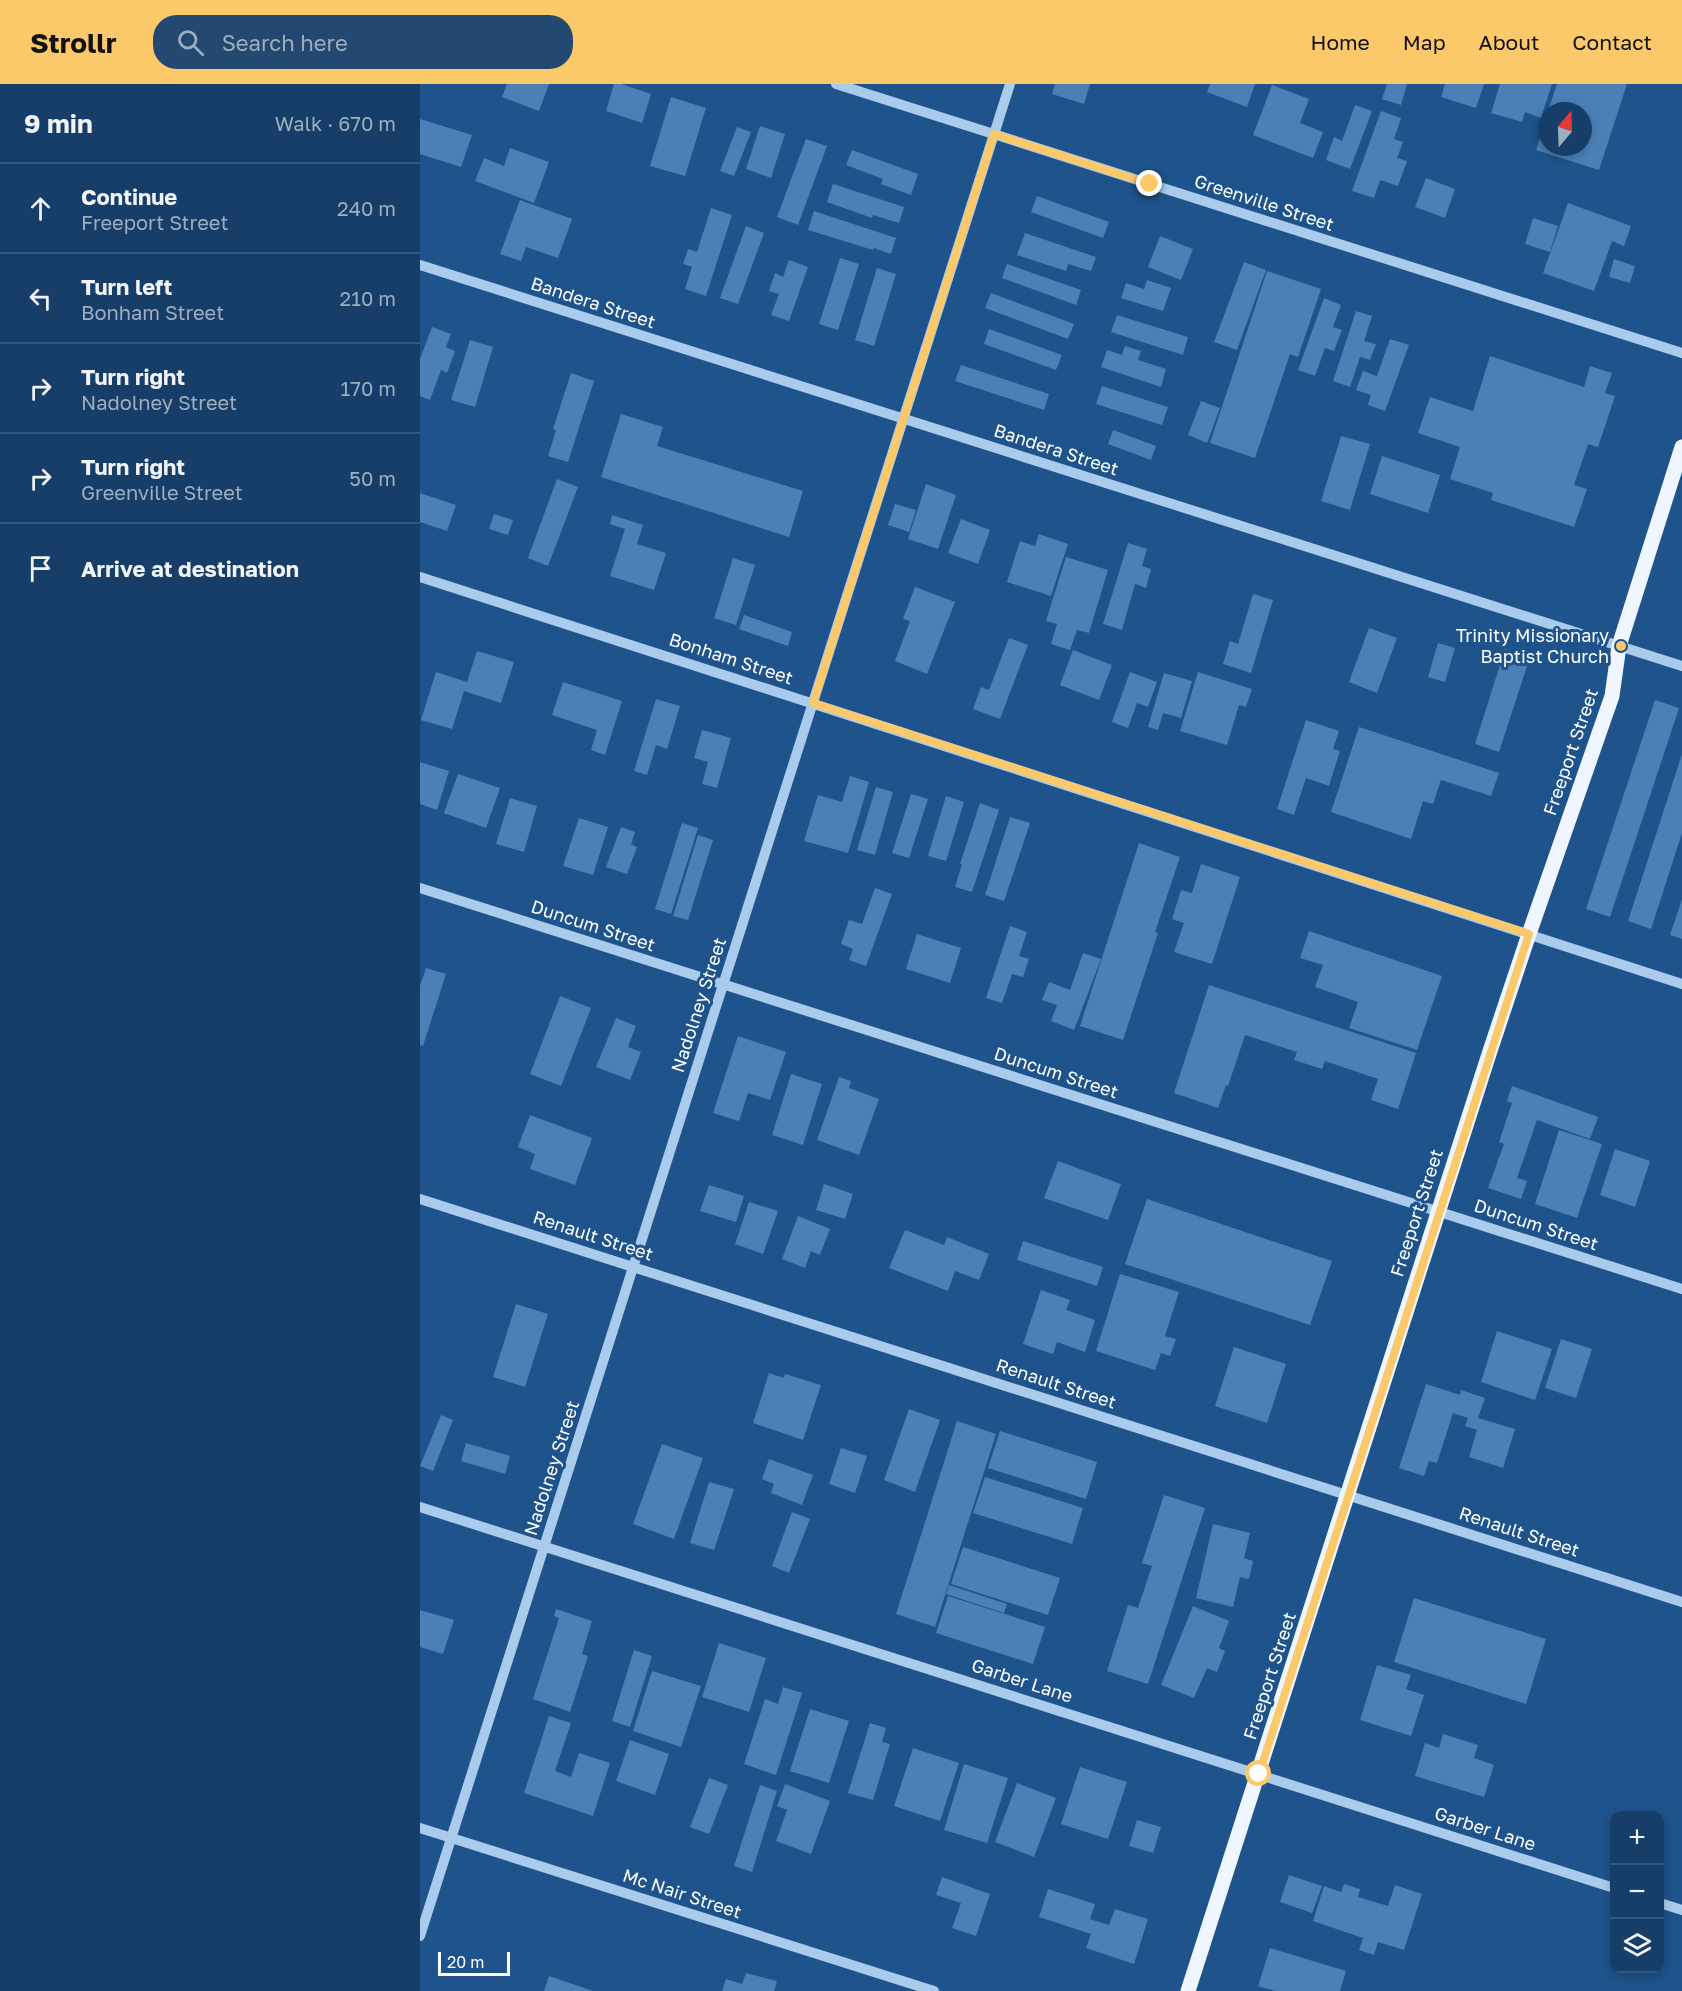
<!DOCTYPE html>
<html lang="en">
<head>
<meta charset="utf-8">
<style>
	:root { --surface:#163e68; --page:#234971; --text:#f1f3f6; --muted:#9eaec0; --line:#35577c; --accent:#fbc969 }
	body { margin:0; font-family:"Golos Text",sans-serif; background:var(--page); color:var(--text) }
	.controls { position:absolute; right:18px; bottom:18px; display:grid; overflow:hidden; border-radius:12px; box-shadow:0 3px 9px #0003 }
	.controls button { width:54px; height:54px; display:grid; place-items:center; padding:0; border:0; border-bottom:2px solid var(--line); background:var(--surface); color:var(--text); font:30px sans-serif }
	.compass { position:absolute; left:1118px; top:18px; width:54px; height:54px; border-radius:50%; background:var(--surface); box-shadow:0 3px 9px #0003; rotate:19deg }
	.scale { position:absolute; left:18px; bottom:15px; width:72px; box-sizing:border-box; padding-left:6px; border:3px solid #fff; border-top:0; font-size:16px; line-height:21px; white-space:nowrap; color:#fff; -webkit-text-stroke:4px #1e538b; paint-order:stroke }
	.stop { position:absolute; width:18px; height:18px; margin:-14px; border:4px solid #fbc969; border-radius:50%; background:#fff }
	.stop.end { background:#fbc969; border-color:#fff; box-shadow:0 2px 6px #0008 }
	.list { margin:0; padding:0; list-style:none }
	h2 { display:flex; justify-content:space-between; align-items:center; height:78px; margin:0; padding:0 24px; font-size:26px }
	h2 small { font-size:20px; font-weight:400; color:var(--muted) }
	.list li { display:grid; grid-template-columns:39px 1fr auto; gap:18px; align-items:center; box-sizing:border-box; height:90px; padding:0 24px; border-top:2px solid var(--line) }
	.list b { display:block; font-size:22px; white-space:nowrap }
	.list p { margin:0; font-size:20px; white-space:nowrap; color:var(--muted) }
	.list em { font-size:20px; font-style:normal; color:var(--muted) }
	.icon { flex:none; width:33px; height:33px; fill:none; stroke:currentColor; stroke-width:2; stroke-linecap:round; stroke-linejoin:round }
	.map { position:relative; flex:none; width:1262px; height:1907px; overflow:hidden }
	header { display:flex; align-items:center; gap:36px; box-sizing:border-box; height:84px; padding:0 30px; background:var(--accent); color:#111 }
	header strong { font-size:28px }
	nav { display:flex; gap:33px; margin-inline-start:auto; font-size:21px }
	.search { width:420px; height:54px; background:var(--page); display:flex; align-items:center; gap:15px; box-sizing:border-box; padding:0 21px; border-radius:24px; color:var(--muted); font-size:22px }
	main { display:flex }
	aside { flex:1; background:var(--surface) }
	.map>svg:first-child { display:block }
	.building { fill:#4a80b5 }
	.lines { fill:none; stroke-linecap:round; stroke-linejoin:round }
	.minor { stroke:#aacbec; stroke-width:10 }
	.major { stroke:#eff6ff; stroke-width:15 }
	.route { stroke:#fbc969; stroke-width:8 }
	.poi-dot { fill:#fbc969; stroke:#1e538b; stroke-width:2 }
	.labels { text-anchor:middle; stroke-width:6; stroke-linejoin:round; paint-order:stroke }
	.street-label { font-size:18px; fill:#fff; stroke:#1e538b }
	.poi-label { font-size:18px; fill:#fff; stroke:#1e538b; text-anchor:end }
</style>
</head>
<body>
<header>
<strong>Strollr</strong>
<div class="search"><svg class="icon" aria-label="search" viewBox="0 0 24 24"><circle cx="10" cy="10" r="6"/><path d="M15 15l6 6"/></svg>Search here</div>
<nav><a>Home</a><a>Map</a><a>About</a><a>Contact</a></nav>
</header>
<main>
<aside>
<h2>9 min<small>Walk · 670 m</small></h2>
<ul class="list">
<li><svg class="icon" aria-label="ahead" viewBox="0 0 24 24"><path d="M12 20V5M6 11l6-6 6 6"/></svg><div><b>Continue</b><p>Freeport Street</p></div><em>240 m</em></li>
<li><svg class="icon" aria-label="left" viewBox="0 0 24 24"><path d="M17 20v-9H6M10 6l-5 5 5 5"/></svg><div><b>Turn left</b><p>Bonham Street</p></div><em>210 m</em></li>
<li><svg class="icon" aria-label="right" viewBox="0 0 24 24"><path d="M7 20v-9h11M14 6l5 5-5 5"/></svg><div><b>Turn right</b><p>Nadolney Street</p></div><em>170 m</em></li>
<li><svg class="icon" aria-label="right" viewBox="0 0 24 24"><path d="M7 20v-9h11M14 6l5 5-5 5"/></svg><div><b>Turn right</b><p>Greenville Street</p></div><em>50 m</em></li>
<li><svg class="icon" aria-label="arrive" viewBox="0 0 24 24"><path d="M6 21V4h12l-3 4 3 4H6"/></svg><div><b>Arrive at destination</b></div></li>
</ul>
</aside>
<div class="map">
<svg width="1262" height="1907" viewBox="0 0 1262 1907">
	<rect width="100%" height="100%" fill="#1e538b"/>
	<path class="building" d="M87 0H129L119 27 82 13Z
		M194 0H201L231 10 222 39 186 27Z
		M635 0H670L664 20 632 10Z
		M790 0H835L827 23 787 8Z
		M967 0H987L981 21 962 15Z
		M1025 0H1064L1056 24 1021 13Z
		M1080 0H1132L1121 34 1105 28 1102 38 1071 29Z
		M1137 0H1207L1179 86 1116 66 1127 33V63H1163V27H1128Z
		M852 1 889 15 880 39 903 48 893 74 833 51Z
		M251 13 286 24 265 92 230 82Z
		M935 21 952 27 930 85 906 76 914 53 922 57Z
		M961 27 981 34 974 55 983 58 977 74 987 77 978 102 960 96 954 114 932 107Z
		M0 35 52 51 41 83 0 70Z
		M340 42 365 50 351 94 326 85Z
		M317 43 331 48 314 92 300 87Z
		M386 55 407 62 378 141 357 133Z
		M90 64 129 78 114 119 55 97 64 74 84 82Z
		M432 66 498 90 491 111 461 100 463 95 426 81Z
		M1006 94 1035 105 1025 134 995 123Z
		M413 100 484 123 479 139 453 131 452 134 407 118Z
		M617 112 689 138 683 154 611 128Z
		M100 116 152 135 138 174 106 163 101 177 80 170Z
		M1148 119 1211 142 1204 162 1192 157 1174 207 1123 189Z
		M291 124 312 131 286 212 265 205 272 183 263 180 268 165 277 168Z
		M394 127 476 154 471 170 454 164 453 166 388 146Z
		M1113 134 1138 142 1130 168 1105 160Z
		M326 142 344 149 318 220 300 214Z
		M605 149 676 173 671 187 648 180 646 187 597 171Z
		M740 152 773 165 761 196 728 183Z
		M420 174 439 180 418 246 399 240Z
		M1194 175 1215 182 1210 199 1189 193Z
		M369 176 388 183 369 237 351 231 359 210 349 207 355 189 363 193Z
		M824 178 846 186 817 266 794 258Z
		M587 180 661 206 656 221 582 194Z
		M457 184 476 190 454 262 435 256Z
		M847 187 901 205 878 273 870 270 835 374 790 359Z
		M727 196 751 204 743 227 701 214 706 199 724 205Z
		M571 209 654 240 648 255 565 224Z
		M904 214 921 221 913 243 922 246 914 267 905 264 895 292 878 286Z
		M936 227 952 232 944 257 956 260 950 276 940 273 930 303 913 297Z
		M697 231 768 253 763 271 691 248Z
		M12 243 31 250 26 263 35 267 27 289 21 286 10 316 0 312V275Z
		M569 245 642 271 636 286 564 260Z
		M970 255 989 261 965 327 948 321 951 311 936 306 943 287 957 292Z
		M50 256 73 263 55 323 31 316Z
		M705 262 721 267 718 276 746 285 741 303 681 283 687 266 702 271Z
		M1070 272 1164 303 1170 282 1192 289 1185 309 1195 312 1178 363 1168 360 1154 401 1167 405 1154 443 1071 416 1073 409 1030 395 1040 363 998 349 1010 313 1053 327Z
		M541 281 629 310 624 326 535 297Z
		M151 289 174 297 148 378 128 372 136 346 133 345Z
		M682 302 748 323 742 341 676 320Z
		M781 317 800 324 787 359 768 351Z
		M201 330 243 343 237 362 383 407 369 453 181 393Z
		M693 346 736 362 731 376 688 360Z
		M921 352 950 360 930 426 901 417Z
		M962 372 1020 391 1008 429 950 410Z
		M137 395 158 403 128 482 108 474Z
		M506 400 536 411 518 465 488 455Z
		M0 409 36 421 27 447 0 438Z
		M475 420 496 426 489 448 468 441Z
		M74 430 93 436 88 451 69 445Z
		M192 431 223 441 217 460 246 469 234 506 190 492 205 445 190 440Z
		M541 435 570 446 558 480 528 469Z
		M619 450 648 460 631 512 587 498 600 457 615 462Z
		M708 459 727 465 722 482 731 485 726 504 715 500 702 546 683 540Z
		M646 473 688 486 669 549 657 546 650 566 631 560 637 540 626 537Z
		M313 474 335 481 316 541 294 534Z
		M495 503 535 518 507 590 475 577 490 537 483 535Z
		M833 510 853 516 831 589 803 580 810 557 818 560Z
		M324 531 372 548 368 562 319 545Z
		M949 544 977 554 957 609 929 598Z
		M589 554 608 561 580 635 553 625 561 603 569 606Z
		M1018 559 1035 564 1025 598 1008 593Z
		M1085 565 1110 573 1079 668 1055 660Z
		M653 566 692 581 679 616 640 601Z
		M57 567 94 578 81 619 44 607 32 645 1 636 16 588 47 598Z
		M710 588 737 598 728 623 717 619 708 644 692 638Z
		M778 588 832 605 826 623 819 621 807 661 760 647Z
		M744 589 772 597 761 634 743 629 738 646 728 643Z
		M143 598 202 617 185 671 171 666 177 646 132 631Z
		M236 615 260 622 247 665 236 661 227 691 214 687Z
		M1235 616 1259 624 1190 833 1166 825Z
		M886 636 919 647 913 665 920 667 909 702 886 694 874 731 857 725Z
		M939 643 1079 689 1071 712 1021 696 1013 720 1003 717 991 755 911 728Z
		M282 646 311 654 297 704 282 700 288 678 274 674Z
		M1262 670V749L1231 845 1208 837Z
		M0 678 29 687 17 726 0 720Z
		M38 690 80 704 66 744 24 729Z
		M430 692 449 698 428 769 384 757 398 711 422 718Z
		M456 703 473 708 455 771 437 766Z
		M491 710 508 715 489 774 472 769Z
		M526 712 544 718 526 777 508 772Z
		M90 714 117 722 104 768 76 760Z
		M560 719 579 726 552 808 535 803 542 780H540Z
		M590 733 610 739 584 817 565 811Z
		M159 734 188 743 173 791 143 782Z
		M262 739 278 744 251 830 235 825Z
		M201 743 215 748 211 760 217 763 207 790 186 783Z
		M278 751 293 756 268 836 253 832Z
		M719 759 760 773 735 848 738 849 703 956 660 942Z
		M781 780 820 793 792 880 754 868 764 839 752 835 761 806 772 809Z
		M455 804 472 810 446 882 429 876 433 865 421 860 429 836 442 840Z
		M1262 815V855L1250 851Z
		M590 842 607 848 599 872 609 875 603 893 592 890 582 919 566 914Z
		M889 847 1022 892 997 966 929 944 938 918 895 903 903 881 880 874Z
		M497 850 541 864 530 899 486 885Z
		M663 869 681 875 654 946 631 937 637 921 622 916 629 898 650 906Z
		M6 884 26 890 3 962 0 961V902Z
		M789 901 996 969 978 1025 951 1016 958 995 905 977 902 985 874 976 877 968 825 951 808 1002 806 1001 798 1024 754 1009Z
		M140 912 171 924 141 1002 110 990Z
		M196 934 216 942 208 963 221 968 210 996 176 983Z
		M318 952 366 968 350 1016 328 1009 319 1037 293 1029Z
		M371 990 402 1000 383 1061 352 1051Z
		M419 993 431 997 429 1004 459 1015 439 1071 397 1056Z
		M1092 1002 1178 1033 1170 1055 1117 1036 1097 1094 1107 1097 1101 1115 1068 1104 1084 1060 1079 1058 1092 1019 1087 1017Z
		M110 1031 172 1054 155 1101 110 1085 115 1070 98 1063Z
		M1139 1046 1182 1060 1157 1134 1115 1120Z
		M1195 1065 1230 1077 1215 1123 1180 1111Z
		M638 1077 701 1100 688 1136 624 1114Z
		M404 1100 433 1110 425 1135 396 1126Z
		M289 1101 324 1112 316 1138 280 1127Z
		M727 1115 912 1177 890 1241 705 1180Z
		M329 1118 358 1127 343 1170 315 1160Z
		M378 1132 410 1145 400 1171 391 1167 385 1184 362 1175Z
		M485 1146 524 1161 527 1153 569 1170 559 1196 535 1187 528 1207 469 1184Z
		M603 1157 683 1183 677 1202 597 1176Z
		M700 1190 759 1208 745 1252 756 1255 750 1272 741 1269 735 1286 676 1267Z
		M621 1206 650 1216 646 1226 675 1236 665 1268 637 1258 633 1270 603 1260Z
		M96 1220 128 1230 105 1303 73 1293Z
		M1077 1247 1132 1265 1115 1316 1061 1298Z
		M1141 1255 1172 1265 1156 1314 1125 1304Z
		M814 1263 866 1280 847 1339 795 1322Z
		M349 1289 364 1294 365 1290 401 1301 383 1356 333 1339Z
		M1006 1300 1040 1311 1041 1306 1065 1314 1058 1334 1095 1345 1083 1384 1049 1373 1057 1346 1045 1342 1048 1334 1033 1329 1017 1379 1009 1377 1004 1392 979 1384Z
		M489 1325 520 1336 495 1408 464 1396Z
		M21 1331 33 1336 13 1387 0 1382Z
		M537 1337 576 1350 515 1543 476 1530Z
		M580 1347 677 1378 666 1415 568 1384Z
		M46 1359 90 1372 85 1390 41 1377Z
		M242 1360 283 1374 254 1455 213 1440Z
		M421 1364 447 1372 435 1409 409 1400Z
		M349 1375 393 1391 382 1421 351 1409 354 1400 342 1395Z
		M565 1393 663 1424 652 1460 553 1429Z
		M289 1398 314 1405 294 1466 270 1459Z
		M744 1411 785 1424 728 1600 687 1587 708 1521 718 1524 732 1482 722 1479Z
		M372 1428 390 1435 369 1489 352 1482Z
		M793 1440 830 1449 824 1474 833 1477 829 1495 820 1493 813 1523 776 1514Z
		M543 1463 640 1494 628 1531 531 1500Z
		M529 1501 587 1520 584 1529 526 1510Z
		M528 1512 625 1543 613 1580 516 1549Z
		M994 1514 1126 1555 1106 1620 974 1578Z
		M773 1522 809 1537 799 1564 805 1567 797 1588 787 1584 774 1614 741 1601Z
		M136 1525 172 1537 162 1570 168 1572 150 1628 113 1615 139 1534 134 1532Z
		M0 1526 34 1536 23 1570 0 1563Z
		M299 1559 346 1574 329 1628 282 1613Z
		M214 1566 232 1572 210 1643 192 1637Z
		M957 1581 991 1591 986 1605 1004 1611 991 1652 940 1636Z
		M232 1587 281 1602 261 1663 213 1647Z
		M363 1603 382 1609 356 1691 324 1680 345 1615 358 1620Z
		M390 1625 429 1637 409 1699 370 1687Z
		M129 1632 151 1639 135 1687 151 1693 159 1669 190 1679 173 1732 104 1709Z
		M450 1639 466 1644 462 1658 470 1660 453 1716 428 1709Z
		M1023 1650 1058 1661 1054 1674 1074 1681 1064 1713 995 1692 1005 1659 1019 1664Z
		M210 1656 249 1670 235 1711 196 1697Z
		M493 1664 539 1679 520 1737 474 1722Z
		M544 1680 588 1694 567 1759 524 1746Z
		M660 1683 707 1698 688 1755 641 1740Z
		M289 1694 308 1701 289 1750 270 1743Z
		M597 1699 636 1714 614 1773 575 1758Z
		M365 1700 410 1717 391 1770 356 1757 367 1726 357 1722Z
		M340 1701 357 1707 332 1788 314 1782Z
		M717 1736 741 1743 733 1769 709 1762Z
		M869 1791 902 1802 892 1829 860 1818Z
		M522 1793 570 1810 556 1852 532 1844 541 1819 516 1811Z
		M924 1800 940 1805 938 1813 968 1822 975 1801 1002 1810 984 1866 958 1858 954 1871 939 1866 943 1854 893 1837 904 1802 921 1808Z
		M628 1805 675 1820 670 1835 689 1841 695 1825 728 1835 714 1880 666 1864 671 1850 619 1833Z
		M850 1864 926 1887 920 1907H856L838 1902Z
		M326 1889 357 1897 354 1907H302L306 1895 322 1900Z
		M129 1892 173 1907H124Z"/>
	<g class="lines">
		<path class="minor" d="M416 0 1262 269
			M0 181 1262 582
			M0 493 1262 900
			M0 804 1262 1205
			M0 1115 1262 1518
			M0 1423 1194 1804
			M0 1744 514 1907
			M1240 1819 1262 1826
			M0 1852 590 0"/>
		<path class="major" d="M768 1907 1070 967 1109 850 1192 612 1199 562 1262 363"/>
	</g>
	<g class="lines">
		<path class="route" d="M730 100 574 50 393 619 1109 850 839 1690"/>
	</g>
	<circle class="poi-dot" cx="1201" cy="562" r="6"/>
	<g class="labels">
		<g class="street-label">
			<text transform="translate(844 119) rotate(18)" y="6">Greenville Street</text>
			<text transform="translate(173 219) rotate(18)" y="6">Bandera Street</text>
			<text transform="translate(636 366) rotate(18)" y="6">Bandera Street</text>
			<text transform="translate(311 575) rotate(18)" y="6">Bonham Street</text>
			<text transform="translate(1151 668) rotate(-71)" y="6">Freeport Street</text>
			<text transform="translate(173 842) rotate(18)" y="6">Duncum Street</text>
			<text transform="translate(279 921) rotate(-72)" y="6">Nadolney Street</text>
			<text transform="translate(636 989) rotate(18)" y="6">Duncum Street</text>
			<text transform="translate(997 1129) rotate(-72)" y="6">Freeport Street</text>
			<text transform="translate(1116 1141) rotate(18)" y="6">Duncum Street</text>
			<text transform="translate(173 1152) rotate(18)" y="6">Renault Street</text>
			<text transform="translate(636 1300) rotate(18)" y="6">Renault Street</text>
			<text transform="translate(132 1384) rotate(-72)" y="6">Nadolney Street</text>
			<text transform="translate(1099 1448) rotate(18)" y="6">Renault Street</text>
			<text transform="translate(850 1592) rotate(-72)" y="6">Freeport Street</text>
			<text transform="translate(602 1597) rotate(18)" y="6">Garber Lane</text>
			<text transform="translate(1065 1745) rotate(18)" y="6">Garber Lane</text>
			<text transform="translate(262 1810) rotate(18)" y="6">Mc Nair Street</text>
		</g>
		<g class="poi-label">
			<text x="1189" y="558">Trinity Missionary<tspan x="1189" dy="21">Baptist Church</tspan></text>
		</g>
	</g>
</svg>
<div class="controls">
<button>+</button>
<button>−</button>
<button><svg class="icon" aria-label="layers" viewBox="0 0 24 24"><path d="M12 4l9 5-9 5-9-5zM3 14l9 5 9-5"/></svg></button>
</div>
<svg class="compass" viewBox="-18 -18 36 36"><path d="M0-13l5 13h-10z" fill="#e53935"/><path d="M0 13l5-13h-10z" fill="#9eaec0"/></svg>
<div class="scale">20 m</div>
<div class="stop" style="left:839px;top:1690px"></div>
<div class="stop end" style="left:730px;top:100px"></div>
</div>
</main>
</body>
</html>
